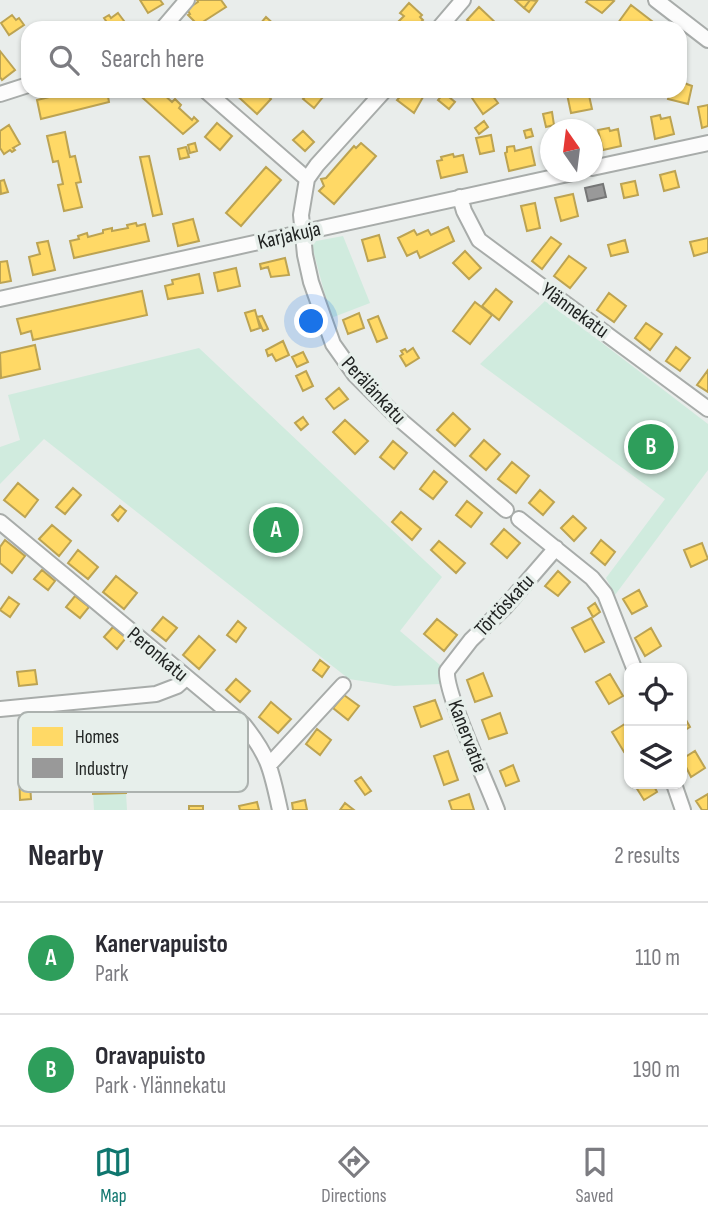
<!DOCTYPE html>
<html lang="en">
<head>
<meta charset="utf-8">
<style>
	:root { --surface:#fff; --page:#f2f2f3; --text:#2b2b33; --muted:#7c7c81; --line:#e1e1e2; --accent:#0f766e }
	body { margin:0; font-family:"Sofia Sans Condensed",sans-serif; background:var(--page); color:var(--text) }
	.controls { position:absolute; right:21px; bottom:21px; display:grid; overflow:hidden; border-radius:14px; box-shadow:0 2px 5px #0004 }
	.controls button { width:63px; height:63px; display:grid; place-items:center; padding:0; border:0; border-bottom:2px solid var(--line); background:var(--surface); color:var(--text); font:35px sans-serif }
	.compass { position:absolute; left:540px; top:119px; width:63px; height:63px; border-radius:50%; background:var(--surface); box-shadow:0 2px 5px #0004; rotate:346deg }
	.you { position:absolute; left:312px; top:322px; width:24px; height:24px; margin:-18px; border:5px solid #fff; border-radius:50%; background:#1a73e8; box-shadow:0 0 0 10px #1a73e833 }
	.badge { display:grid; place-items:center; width:46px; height:46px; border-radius:50%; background:var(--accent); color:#fff; font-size:23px; font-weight:700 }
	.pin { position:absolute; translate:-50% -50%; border:4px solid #fff; box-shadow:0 2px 7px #0006 }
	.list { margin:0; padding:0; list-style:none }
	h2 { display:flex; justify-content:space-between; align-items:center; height:91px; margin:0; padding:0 28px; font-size:30px }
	h2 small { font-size:23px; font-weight:400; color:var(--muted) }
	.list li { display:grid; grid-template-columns:46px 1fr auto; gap:21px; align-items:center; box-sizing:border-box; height:112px; padding:0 28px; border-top:2px solid var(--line) }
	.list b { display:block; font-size:26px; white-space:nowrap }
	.list p { margin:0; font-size:23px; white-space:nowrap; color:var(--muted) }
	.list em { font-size:23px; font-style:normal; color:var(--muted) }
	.icon { flex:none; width:38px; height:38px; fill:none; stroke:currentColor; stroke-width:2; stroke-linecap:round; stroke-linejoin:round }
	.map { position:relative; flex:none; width:708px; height:810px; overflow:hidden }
	.search { position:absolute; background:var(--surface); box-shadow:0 2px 5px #0004; left:21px; right:21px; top:21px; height:77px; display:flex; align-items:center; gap:18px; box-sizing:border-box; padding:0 24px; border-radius:21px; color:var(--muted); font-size:26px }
	.sheet { height:315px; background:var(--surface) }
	nav { display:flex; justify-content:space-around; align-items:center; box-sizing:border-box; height:98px; border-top:2px solid var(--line); background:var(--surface); font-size:19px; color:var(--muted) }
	nav a { display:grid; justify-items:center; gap:4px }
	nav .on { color:var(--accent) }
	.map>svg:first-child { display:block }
	.green { fill:#d0ebde }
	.homes { fill:#ffd966; stroke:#bca352; stroke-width:2 }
	.industry { fill:#999; stroke:#757676; stroke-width:2 }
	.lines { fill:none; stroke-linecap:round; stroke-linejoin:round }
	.minor-casing { stroke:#a8acaa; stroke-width:18 }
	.minor { stroke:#fcfcfc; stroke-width:14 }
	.labels { text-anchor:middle; stroke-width:7; stroke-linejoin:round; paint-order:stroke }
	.street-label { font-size:21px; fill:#212423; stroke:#e7efeb }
	.key { fill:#e7efeb; stroke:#acb2af; stroke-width:2 }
	.key-label { font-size:19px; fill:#212423 }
</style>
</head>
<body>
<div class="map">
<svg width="708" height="810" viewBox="0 0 708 810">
	<rect width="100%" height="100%" fill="#e9edeb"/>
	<path class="green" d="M343 236 370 303 331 318 311 242Z
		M546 300 708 424V470L615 595 606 578 665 499 480 364Z
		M199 348 442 577 400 631 440 665V684L394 686 349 679 44 439 0 484V447L20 440 8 395Z
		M126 793 127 810H94L93 794Z"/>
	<path class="homes" d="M140 0H160L163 4 148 13Z
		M197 0H221L226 7 198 25 188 15 190 14 187 9 198 2Z
		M515 0H530L524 8Z
		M530 0 537 1 529 12 524 8Z
		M588 0H612L614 1 602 13 586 2Z
		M409 3 422 15 420 17 423 20 415 28H405L398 22 404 16 400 13Z
		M631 5 653 22 648 28 615 27Z
		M479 7 499 26 497 28H476L467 20Z
		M118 13 127 25 122 28H106L103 23 106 21 104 18 109 15 111 18Z
		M12 15 16 20 19 18 24 25 9 35 1 23Z
		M266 17 278 28H265L260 24Z
		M0 51 15 70 2 80 0 77Z
		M684 83 692 86 688 104 668 99 670 91H680V84Z
		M74 91H107L109 102 41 119 37 100Z
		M135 91H160L172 102 175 99 181 105 179 108 192 120 194 117 198 121 183 134Z
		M232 91H263L271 99 257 114Z
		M310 91H314L322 98 314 108 303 99Z
		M405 91H416L423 97 414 113 397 100Z
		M486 91H489L498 103 483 114 472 98 480 92 481 95Z
		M588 91 592 109 571 113 567 94Z
		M444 93 455 102 449 109 438 100Z
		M708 105V126L702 128 698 107Z
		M552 112 554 125 546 127 543 114Z
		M660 115 661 119 670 117 674 134 655 139 651 117Z
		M484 121 488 127 479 134 475 128Z
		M217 123 232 136 220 150 205 137Z
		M9 125 20 144 13 148 15 150 12 152 10 150 4 154 0 148V131Z
		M609 128 610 131 618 129 621 146 603 150 598 130Z
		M531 129 533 136 526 138 524 131Z
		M303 131 314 142 305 151 293 140Z
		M65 132 70 157 75 156 81 182 76 183 82 207 64 211 58 185 63 184 58 161 53 162 47 136Z
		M491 135 494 151 480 154 476 138Z
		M195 143 197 151 190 153 188 145Z
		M361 143 376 156 334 204 319 191 324 186 321 179 326 178 354 146 356 148Z
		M514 146 515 151 531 147 535 165 509 171 505 153 507 152V147Z
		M186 147 189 157 180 159 178 149Z
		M453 154 454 157 463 155 467 172 441 178 437 161 442 160 441 157Z
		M149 156 162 214 153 216 140 157Z
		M266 167 281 180 241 226 226 213Z
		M675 171 679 187 664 191 660 175Z
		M4 180 8 192 1 194 0 181Z
		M635 181 638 195 624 198 621 184Z
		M573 194 578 216 561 221 555 198Z
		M535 203 540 228 527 231 521 206Z
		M193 219 199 241 178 246 173 224Z
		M136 223 137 226 145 224 149 241 74 258 70 241 79 239 78 236 87 233 88 237 103 233V230L112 228V231L128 228 127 225Z
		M448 227 454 241 420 258 417 251 407 256 398 238 414 230 417 235 428 230 431 235Z
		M379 235 385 257 368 261 362 240Z
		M551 237 561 244 542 269 532 261Z
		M708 238V252L694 256 690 242Z
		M625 240 628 252 611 256 608 245Z
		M48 241 55 270 33 275 29 257 40 254 37 243Z
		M465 251 481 268 469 279 453 263Z
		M569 256 586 268 570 288 554 276Z
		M285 258 289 275 271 277 268 267 261 269 260 264Z
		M7 261 11 281 0 283V262Z
		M236 268 240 286 218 291 214 273Z
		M199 274 203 293 168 299 165 286 173 284 172 280Z
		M496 289 512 302 499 320 482 306Z
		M142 291 147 315 33 340 31 331 21 334 17 319Z
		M609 293 626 306 614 322 597 310Z
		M475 302 492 315 470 344 453 331Z
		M255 310 260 328 251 331 245 313Z
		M359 313 364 328 348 334 343 320Z
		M262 316 268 329 263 331 257 317Z
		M378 316 387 338 377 342 368 320Z
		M646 323 662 334 650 350 635 338Z
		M283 341 289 355 276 361 272 354 268 356 266 350Z
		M35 345 40 369 1 378 0 353Z
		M676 347 690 358 680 371 666 361Z
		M413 348 419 358 406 366 400 356 403 354 401 351 405 349 407 352Z
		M303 352 308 362 297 367 292 357Z
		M708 370V392L697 385Z
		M306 371 313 386 303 391 296 376Z
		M339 388 348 399 334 409 326 399Z
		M453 413 470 429 455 446 437 430Z
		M303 417 308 424 301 430 295 423Z
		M345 420 368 441 355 454 333 432Z
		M484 440 500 454 486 470 470 456Z
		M393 441 407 453 394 469 380 457Z
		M512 462 529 476 516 493 498 479Z
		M434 471 447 482 433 499 420 489Z
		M18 483 38 500 25 517 4 500Z
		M73 488 81 495 65 514 56 507Z
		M540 490 554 502 543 515 529 503Z
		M467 501 482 513 471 527 456 515Z
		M120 506 126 511 118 521 112 515Z
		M401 512 421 529 412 540 392 522Z
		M573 516 586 528 574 541 561 528Z
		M52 525 71 541 59 556 39 539Z
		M504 529 520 543 507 558 491 544Z
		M5 540 25 556 12 573 0 563V547Z
		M601 540 615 552 605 565 591 553Z
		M439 541 465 563 456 573 431 550Z
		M702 543 708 559 691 567 684 550Z
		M78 550 98 567 88 579 68 563Z
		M42 570 55 581 48 590 34 579Z
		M558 571 570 582 558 596 545 586Z
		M116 576 137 593 124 609 103 592Z
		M639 590 647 606 632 614 623 599Z
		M75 596 89 607 80 618 66 607Z
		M9 597 19 604 10 617 0 610Z
		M595 603 600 612 593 617 588 608Z
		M163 617 177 628 166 641 152 630Z
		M591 618 604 642 585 652 572 628Z
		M437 619 457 635 444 651 424 634Z
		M238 621 246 628 236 642 227 635Z
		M113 627 126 638 117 649 104 637Z
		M651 628 661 646 645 656 635 638Z
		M199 636 215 650 199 669 183 655Z
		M320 660 329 667 322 677 313 670Z
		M35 670 37 684 19 686 17 672Z
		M483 673 492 696 475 702 467 680Z
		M610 674 623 696 609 704 596 682Z
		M236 679 250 691 240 702 226 690Z
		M344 695 359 706 348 720 333 708Z
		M435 700 442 719 421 727 414 707Z
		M271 702 291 719 278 733 259 717Z
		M500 713 507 733 489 739 482 720Z
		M682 713 690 727 682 732Z
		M628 722 629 749 624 752 612 732Z
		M317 729 331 740 320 755 306 744Z
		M448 751 458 780 444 785 434 756Z
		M695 751 705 768 691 777 682 759Z
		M513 765 519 781 506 786 500 771Z
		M19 768H29L31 799 20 800Z
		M361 777 371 791 365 795 355 781Z
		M634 784H653L657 792 644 800Z
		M126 785V793L93 794V786Z
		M469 794 474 810H452L449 801Z
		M708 794V810H702L696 801Z
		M305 800 307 810H293L292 803Z
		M257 802 259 810H240L239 806Z
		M345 803 354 810H340Z
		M189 806H203V810H189Z"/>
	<path class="industry" d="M603 184 606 197 588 201 585 188Z"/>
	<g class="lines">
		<g class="minor-casing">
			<path id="minor" d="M656 0 708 40
				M163 28 187 0
				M439 28 463 0
				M206 91 307 179
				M384 91 317 165 307 179 301 215 305 255 311 282 333 344 355 375 398 418 506 510
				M0 94 28 85
				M592 168 708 143
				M460 197 464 211 479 240 708 409
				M0 299 577 172
				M519 519 592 578 605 594 634 668
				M0 522 244 725C270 758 271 770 280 810
				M0 709 156 694 177 686 186 678
				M270 764 343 685
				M674 784 683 810
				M497 810C487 783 445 693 447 671L471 640 505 607 556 548"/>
		</g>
		<use href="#minor" class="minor"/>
	</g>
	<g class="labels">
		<g class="street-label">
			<text transform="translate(289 235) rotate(-13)" y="7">Karjakuja</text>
			<text transform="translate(575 310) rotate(36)" y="7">Ylännekatu</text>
			<text transform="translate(374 390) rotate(47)" y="7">Perälänkatu</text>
			<text transform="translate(504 605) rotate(-47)" y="7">Törtöskatu</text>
			<text transform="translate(158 654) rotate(40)" y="7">Peronkatu</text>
			<text transform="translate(468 736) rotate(69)" y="7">Kanervatie</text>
		</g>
	</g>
	<rect x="18" y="712" width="230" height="80" rx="10" class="key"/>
	<rect x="32" y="727" width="31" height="19" fill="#ffd966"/>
	<rect x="32" y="758" width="31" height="20" fill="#999"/>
	<g class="key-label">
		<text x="75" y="743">Homes</text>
		<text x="75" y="775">Industry</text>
	</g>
</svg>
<div class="controls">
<button><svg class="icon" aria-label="locate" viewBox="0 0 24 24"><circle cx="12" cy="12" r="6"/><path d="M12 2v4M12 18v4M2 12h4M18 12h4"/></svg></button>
<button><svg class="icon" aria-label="layers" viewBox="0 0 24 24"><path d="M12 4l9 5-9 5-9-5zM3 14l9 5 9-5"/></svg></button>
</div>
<svg class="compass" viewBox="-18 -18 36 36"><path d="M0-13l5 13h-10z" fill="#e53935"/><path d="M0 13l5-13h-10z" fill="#7c7c81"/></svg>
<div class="you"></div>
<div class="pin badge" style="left:276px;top:530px;background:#2e9e5b">A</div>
<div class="pin badge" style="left:651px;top:447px;background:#2e9e5b">B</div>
<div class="search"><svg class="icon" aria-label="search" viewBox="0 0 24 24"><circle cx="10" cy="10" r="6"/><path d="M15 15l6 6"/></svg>Search here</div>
</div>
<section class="sheet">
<h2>Nearby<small>2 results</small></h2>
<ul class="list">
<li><span class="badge" style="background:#2e9e5b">A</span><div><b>Kanervapuisto</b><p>Park</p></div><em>110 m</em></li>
<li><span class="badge" style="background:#2e9e5b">B</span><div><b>Oravapuisto</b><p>Park · Ylännekatu</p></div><em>190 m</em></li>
</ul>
</section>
<nav>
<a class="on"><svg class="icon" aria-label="map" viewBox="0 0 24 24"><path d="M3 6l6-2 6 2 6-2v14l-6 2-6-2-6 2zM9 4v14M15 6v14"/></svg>Map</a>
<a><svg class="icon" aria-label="directions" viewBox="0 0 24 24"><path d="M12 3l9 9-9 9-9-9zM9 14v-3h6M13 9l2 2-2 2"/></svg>Directions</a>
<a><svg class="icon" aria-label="saved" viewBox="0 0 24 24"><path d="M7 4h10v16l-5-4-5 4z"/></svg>Saved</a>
</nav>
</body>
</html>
